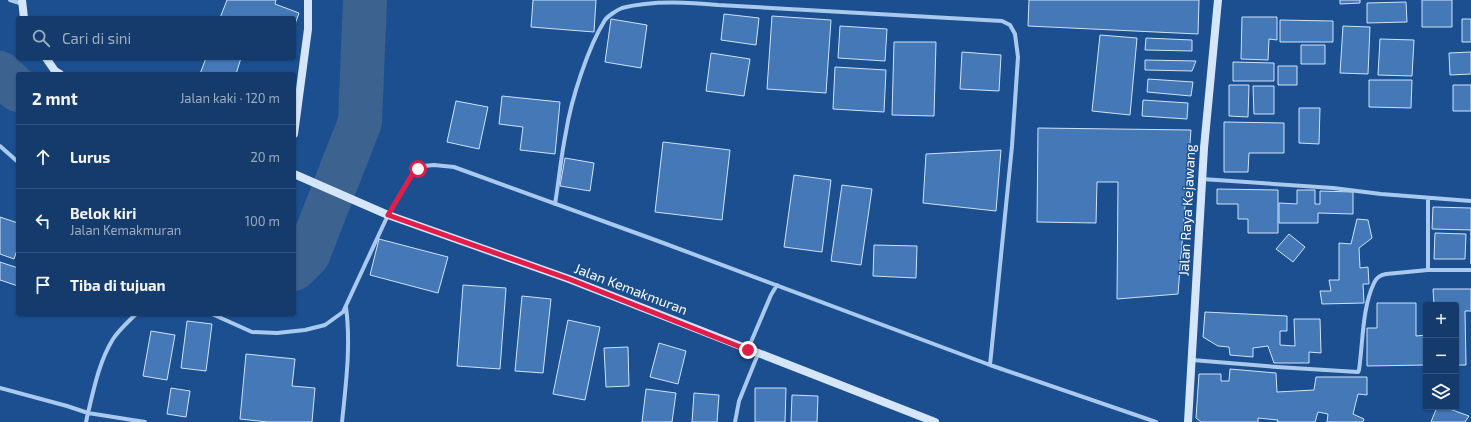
<!DOCTYPE html>
<html lang="id">
<head>
<meta charset="utf-8">
<style>
	:root { --surface:#143b6b; --page:#1d4271; --text:#f1f3f6; --muted:#9dadc1; --line:#33557e }
	body { margin:0; font-family:"Exo 2",sans-serif; background:var(--page); color:var(--text) }
	.controls { position:absolute; right:12px; bottom:12px; display:grid; overflow:hidden; border-radius:4px; box-shadow:0 1px 3px #0004 }
	.controls button { width:36px; height:36px; display:grid; place-items:center; padding:0; border:0; border-bottom:1px solid var(--line); background:var(--surface); color:var(--text); font:20px sans-serif }
	.stop { position:absolute; width:12px; height:12px; margin:-9px; border:3px solid #e11d48; border-radius:50%; background:#fff }
	.stop.end { background:#e11d48; border-color:#fff; box-shadow:0 1px 4px #0008 }
	.list { margin:0; padding:0; list-style:none }
	h2 { display:flex; justify-content:space-between; align-items:center; height:52px; margin:0; padding:0 16px; font-size:17px }
	h2 small { font-size:13px; font-weight:400; color:var(--muted) }
	.list li { display:grid; grid-template-columns:26px 1fr auto; gap:12px; align-items:center; box-sizing:border-box; height:64px; padding:0 16px; border-top:1px solid var(--line) }
	.list b { display:block; font-size:15px; white-space:nowrap }
	.list p { margin:0; font-size:13px; white-space:nowrap; color:var(--muted) }
	.list em { font-size:13px; font-style:normal; color:var(--muted) }
	.icon { flex:none; width:22px; height:22px; fill:none; stroke:currentColor; stroke-width:2; stroke-linecap:round; stroke-linejoin:round }
	.map { position:relative; flex:none; width:1471px; height:422px; overflow:hidden }
	.search { position:absolute; background:var(--surface); box-shadow:0 1px 3px #0004; left:16px; top:16px; width:280px; height:44px; display:flex; align-items:center; gap:10px; box-sizing:border-box; padding:0 14px; border-radius:4px; color:var(--muted); font-size:15px }
	.panel { position:absolute; background:var(--surface); box-shadow:0 1px 3px #0004; left:16px; top:72px; width:280px; height:244px; border-radius:4px }
	.map>svg:first-child { display:block }
	.lines { fill:none; stroke-linecap:round; stroke-linejoin:round }
	.river { stroke:#3c6290; stroke-width:44 }
	.building { fill:#4478b7; stroke:#cfe3fa }
	.street { stroke:#a9c9ee; stroke-width:4 }
	.secondary { stroke:#d6e6fa; stroke-width:8 }
	.route { stroke:#e11d48; stroke-width:5 }
	.labels { text-anchor:middle; stroke-width:3; stroke-linejoin:round; paint-order:stroke }
	.street-label { font-size:14px; fill:#fff; stroke:#1b4f8f }
</style>
</head>
<body>
<div class="map">
<svg width="1471" height="422" viewBox="0 0 1471 422">
	<rect width="100%" height="100%" fill="#1b4f8f"/>
	<g class="lines">
		<path class="river" d="M0 73 18 90
			M294 269 308 255 360 122 365 0"/>
	</g>
	<path class="building" d="M227 0H276L275 4 299 13 294 27V18H220Z
		M533 0H596L594 32 531 27Z
		M1029 0H1199L1198 34 1028 26Z
		M1340 0H1360V3L1340 4Z
		M1422 0H1452V27H1422Z
		M1406 2 1407 22 1367 23V3Z
		M724 14 759 18 756 45 721 40Z
		M772 16 831 20 826 93 767 89Z
		M1242 17H1277V40L1269 39 1268 60 1241 59Z
		M611 19 647 25 641 68 605 62Z
		M1462 19H1471V42H1462Z
		M1280 20 1333 21V42H1280Z
		M840 26 887 29 885 61 838 58Z
		M1343 26 1370 27 1368 74 1340 73Z
		M1100 35 1137 38 1130 115 1092 111Z
		M1146 38 1192 40V51L1145 50Z
		M1380 39 1414 40 1412 76 1378 75Z
		M894 42H936L934 116 892 115Z
		M1301 45H1325V64H1301Z
		M962 52 1001 55 999 91 960 89Z
		M1471 52V74L1450 75 1449 53Z
		M711 53 750 59 744 96 706 91Z
		M206 58H241L236 74H200Z
		M1145 60 1196 61 1192 71 1145 70Z
		M1233 62 1274 63V81H1233Z
		M1278 66H1297V85H1278Z
		M835 67 886 70 884 112 833 109Z
		M1148 79 1193 82 1191 96 1147 92Z
		M1369 80H1412L1411 108 1369 107Z
		M1229 85H1249L1248 117 1229 116Z
		M1453 85H1471V111H1453Z
		M1253 86H1274V114H1254Z
		M502 96 560 102 555 154 520 150 523 127 499 124Z
		M1143 100 1188 103 1187 119 1142 116Z
		M456 101 488 107 479 149 447 142Z
		M1299 108H1320L1319 144 1299 143Z
		M1224 122 1284 123V153H1249L1248 172H1224Z
		M1038 128 1191 130 1178 294 1117 299 1118 182H1097L1096 223 1037 222Z
		M663 142 730 150 722 220 655 212Z
		M1001 150 996 211 923 203 926 154Z
		M565 158 594 163 590 191 560 186Z
		M794 175 831 180 822 252 784 247Z
		M842 185 872 189 861 265 831 261Z
		M1217 189 1278 190V233H1248V219H1238V204H1217Z
		M1297 190H1315V204H1320V191L1353 192V214L1318 213V223H1279V203L1297 204Z
		M1433 207 1471 208V264V230L1432 229Z
		M0 217 18 223V247L14 259 0 254Z
		M1357 219 1368 220 1372 238 1359 248 1360 268 1368 267 1369 284H1363L1364 303 1322 304 1320 291H1331L1329 280H1339V243L1351 244Z
		M1435 233 1466 234 1465 259H1434Z
		M1289 234 1305 247 1293 262 1276 249Z
		M379 239 448 257 438 293 370 275Z
		M874 245 917 246 916 278 873 276Z
		M0 262 18 268V286L0 280Z
		M463 285 506 288 500 369 457 366Z
		M1433 289H1471V311H1465L1466 365H1456V305H1434Z
		M522 296 551 299 543 373 515 371Z
		M1377 303H1416V336L1426 335V365L1367 366V328H1377Z
		M1205 312 1287 316V331H1280V345L1295 346 1294 319H1320L1321 353 1309 352V363H1274L1268 346 1253 348V357L1230 355 1229 347 1218 346 1203 337Z
		M568 320 600 327 585 400 553 394Z
		M187 321 212 324 206 371 181 368Z
		M151 331 175 335 167 380 143 376Z
		M659 343 686 351 678 384 650 377Z
		M628 347 629 386 606 387 604 348Z
		M246 354 295 359 292 386 315 388 312 422H268L240 419Z
		M1230 369 1276 373 1277 392 1314 390 1316 377H1367V395L1358 394 1353 414 1364 419 1363 422H1327L1328 414 1318 412 1315 422H1277L1278 420 1258 418V422H1201L1196 418 1199 374H1221V381H1229Z
		M171 388 190 391 186 417 167 414Z
		M755 388H786L785 422H755Z
		M646 389 676 393 672 422H642Z
		M694 393 719 395 717 422H692Z
		M792 395 818 396 817 422H791Z
		M1437 407H1444L1469 416 1465 422H1431Z"/>
	<g class="lines">
		<path class="street" d="M10 0 23 4
			M0 146 18 162
			M1202 179 1333 188 1381 194 1471 201
			M555 204C559 180 561 156 566 132 571 100 588 47 605 20 608 16 617 10 622 8 651 0 689 2 718 5L1002 21 1010 25 1015 34 1018 57 1012 146 990 365
			M1428 270H1471
			M136 314C128 322 119 330 113 339 99 362 94 388 88 413L145 422
			M212 314 252 332 277 333 305 330 325 325 343 312 388 215 413 173 423 166 434 165 454 167 658 241 990 365 1156 422
			M748 349 771 295 777 285
			M1192 360 1277 367 1358 372 1359 370C1363 343 1362 308 1374 283 1376 278 1380 275 1386 274L1428 270V198
			M0 388 67 406 88 413 86 422
			M342 422C346 384 351 344 346 307
			M735 422 739 401 758 354"/>
		<path class="secondary" d="M22 0 24 18
			M46 58 55 71 60 74
			M294 134 308 29V0
			M294 174 388 215 569 279 935 422
			M1188 422 1204 148 1218 0"/>
	</g>
	<g class="lines">
		<path class="route" d="M418 169 413 173 388 215 569 279 748 350"/>
	</g>
	<g class="labels">
		<g class="street-label">
			<text transform="translate(1187 210) rotate(-87)" y="5">Jalan Raya Kejawang</text>
			<text transform="translate(631 289) rotate(21)" y="5">Jalan Kemakmuran</text>
		</g>
	</g>
</svg>
<div class="controls">
<button>+</button>
<button>−</button>
<button><svg class="icon" aria-label="layers" viewBox="0 0 24 24"><path d="M12 4l9 5-9 5-9-5zM3 14l9 5 9-5"/></svg></button>
</div>
<div class="stop" style="left:418px;top:169px"></div>
<div class="stop end" style="left:748px;top:350px"></div>
<div class="search"><svg class="icon" aria-label="search" viewBox="0 0 24 24"><circle cx="10" cy="10" r="6"/><path d="M15 15l6 6"/></svg>Cari di sini</div>
<section class="panel">
<h2>2 mnt<small>Jalan kaki · 120 m</small></h2>
<ul class="list">
<li><svg class="icon" aria-label="ahead" viewBox="0 0 24 24"><path d="M12 20V5M6 11l6-6 6 6"/></svg><div><b>Lurus</b></div><em>20 m</em></li>
<li><svg class="icon" aria-label="left" viewBox="0 0 24 24"><path d="M17 20v-9H6M10 6l-5 5 5 5"/></svg><div><b>Belok kiri</b><p>Jalan Kemakmuran</p></div><em>100 m</em></li>
<li><svg class="icon" aria-label="arrive" viewBox="0 0 24 24"><path d="M6 21V4h12l-3 4 3 4H6"/></svg><div><b>Tiba di tujuan</b></div></li>
</ul>
</section>
</div>
</body>
</html>
